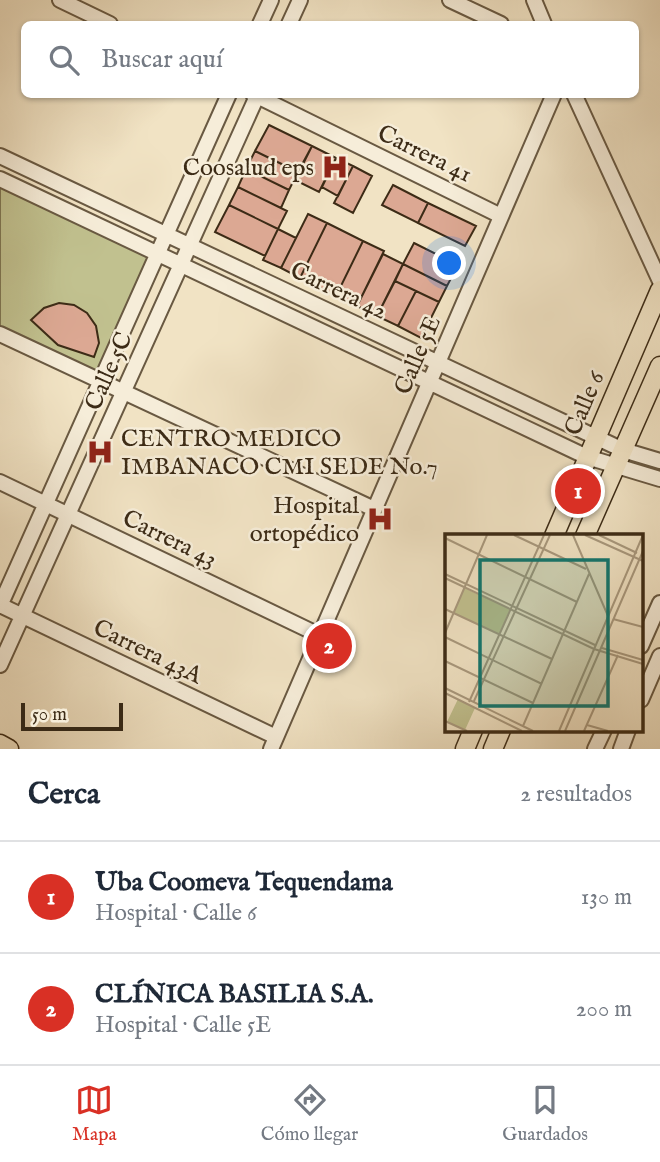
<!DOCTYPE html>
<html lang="es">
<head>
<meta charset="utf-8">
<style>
	:root { --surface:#fff; --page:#f2f2f3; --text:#1f2937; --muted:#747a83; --line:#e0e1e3; --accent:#d93025 }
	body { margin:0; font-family:"IM FELL English",serif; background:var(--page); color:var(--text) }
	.scale { position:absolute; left:21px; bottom:18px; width:102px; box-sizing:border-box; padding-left:7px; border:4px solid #3c2b16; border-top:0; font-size:19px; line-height:24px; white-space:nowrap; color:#3c2b16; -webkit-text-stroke:5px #f6edd9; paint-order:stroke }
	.you { position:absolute; left:450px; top:264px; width:24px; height:24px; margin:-18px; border:5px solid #fff; border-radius:50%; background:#1a73e8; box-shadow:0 0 0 10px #1a73e833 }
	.badge { display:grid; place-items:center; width:46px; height:46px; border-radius:50%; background:var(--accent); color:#fff; font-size:23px; font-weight:700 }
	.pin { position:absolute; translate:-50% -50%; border:4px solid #fff; box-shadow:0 2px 7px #0006 }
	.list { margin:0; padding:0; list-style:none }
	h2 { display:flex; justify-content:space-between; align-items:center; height:91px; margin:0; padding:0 28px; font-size:30px }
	h2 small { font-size:23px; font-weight:400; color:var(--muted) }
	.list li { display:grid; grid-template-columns:46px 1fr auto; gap:21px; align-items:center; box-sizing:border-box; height:112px; padding:0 28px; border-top:2px solid var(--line) }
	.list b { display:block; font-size:26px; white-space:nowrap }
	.list p { margin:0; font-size:23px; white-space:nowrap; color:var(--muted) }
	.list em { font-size:23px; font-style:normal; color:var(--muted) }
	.icon { flex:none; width:38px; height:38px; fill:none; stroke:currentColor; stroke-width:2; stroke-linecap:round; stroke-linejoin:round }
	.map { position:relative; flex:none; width:660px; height:749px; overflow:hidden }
	.search { position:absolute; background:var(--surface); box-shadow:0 2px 5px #0004; left:21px; right:21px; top:21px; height:77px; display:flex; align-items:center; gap:18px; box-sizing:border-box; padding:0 24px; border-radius:10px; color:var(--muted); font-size:26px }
	.sheet { height:315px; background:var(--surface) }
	nav { display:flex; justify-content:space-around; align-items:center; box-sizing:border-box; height:98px; border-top:2px solid var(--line); background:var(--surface); font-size:19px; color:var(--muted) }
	nav a { display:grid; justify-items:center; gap:4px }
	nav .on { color:var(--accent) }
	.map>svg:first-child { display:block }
	.green { fill:#c1c18f; stroke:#7e7652; stroke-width:2 }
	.building { fill:#dca893; stroke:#3c2b16; stroke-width:2 }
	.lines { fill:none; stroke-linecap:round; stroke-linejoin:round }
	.minor-casing { stroke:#695942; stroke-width:18 }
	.major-casing { stroke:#3c2b16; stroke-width:21 }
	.minor { stroke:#f6edd9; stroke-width:14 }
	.major { stroke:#f1e3c4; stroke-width:18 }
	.labels { text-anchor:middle; stroke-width:5; stroke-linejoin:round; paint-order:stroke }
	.street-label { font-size:24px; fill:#3c2b16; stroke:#f6edd9 }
	.poi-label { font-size:24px; fill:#3c2b16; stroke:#f6edd9; text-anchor:end }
	.inset-road { fill:none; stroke:#a9997e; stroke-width:2 }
	.view { fill:#0f766e; fill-opacity:0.15; stroke:#0f766e; stroke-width:3.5 }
	.inset-edge { fill:none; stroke:#3c2b16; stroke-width:3.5 }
</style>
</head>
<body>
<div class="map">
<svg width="660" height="749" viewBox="0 0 660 749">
	<rect width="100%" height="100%" fill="#f1e3c4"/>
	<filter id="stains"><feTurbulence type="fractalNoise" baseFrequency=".00286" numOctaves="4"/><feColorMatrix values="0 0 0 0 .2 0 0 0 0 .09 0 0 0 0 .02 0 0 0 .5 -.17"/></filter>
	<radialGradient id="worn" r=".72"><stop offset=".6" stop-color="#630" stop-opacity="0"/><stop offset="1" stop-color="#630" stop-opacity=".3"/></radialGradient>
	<path class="green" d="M0 179 157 254 100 381 0 334Z"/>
	<path class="building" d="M269 125 312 146 298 172 255 151Z
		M312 146 336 158 319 192 295 180Z
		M255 151 298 172 289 190 246 169Z
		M336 158 353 166 338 196 322 187Z
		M353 166 372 176 353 213 334 203Z
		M246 169 289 190 281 208 238 187Z
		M393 185 428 203 418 223 382 205Z
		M238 187 287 211 278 229 229 205Z
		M428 203 476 226 465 246 418 223Z
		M229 205 278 229 265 256 215 232Z
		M308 214 327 223 300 278 281 268Z
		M327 223 363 241 336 296 300 278Z
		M278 229 296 238 281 268 263 260Z
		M363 241 384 251 357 306 336 296Z
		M414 243 458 265 447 286 403 264Z
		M383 254 403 264 377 316 357 306Z
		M403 264 447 286 439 302 395 281Z
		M395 281 416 291 398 326 377 316Z
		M416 291 439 302 421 338 398 326Z
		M59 303 74 305 87 313 96 326 99 343 94 357 58 345 31 320 44 308Z"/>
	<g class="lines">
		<g class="minor-casing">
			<path id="minor" d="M60 0 110 24
				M450 0 501 24
				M534 0 544 24
				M260 24 271 0
				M289 24 300 0
				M253 94 501 216
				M574 94 660 281
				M0 156 623 450 660 461
				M0 179 587 457 660 479
				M0 334 374 509
				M0 482 319 635
				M0 605 276 737
				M0 606 229 94
				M641 646 660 603
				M0 665 258 94
				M641 700 660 656
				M271 749 554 94
				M595 749 604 730
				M621 749 628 730"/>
		</g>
		<g class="major-casing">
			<path id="major" d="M554 536 660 290
				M585 536 660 366
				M0 744 9 749
				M465 749 473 730
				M493 749 501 730"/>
		</g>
		<use href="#minor" class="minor"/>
		<use href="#major" class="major"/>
	</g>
	<defs>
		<g id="hospital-bare" transform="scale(2.1)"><path d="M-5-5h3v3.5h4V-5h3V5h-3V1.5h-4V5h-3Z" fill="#8f2418" stroke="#f6edd9" stroke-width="2.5" paint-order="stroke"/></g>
	</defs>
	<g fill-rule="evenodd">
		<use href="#hospital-bare" x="335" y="167"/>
		<use href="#hospital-bare" x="100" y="452"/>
		<use href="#hospital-bare" x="380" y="519"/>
	</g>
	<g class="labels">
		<g class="street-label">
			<text transform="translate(425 153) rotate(26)" y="8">Carrera 41</text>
			<text transform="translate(339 290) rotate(25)" y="8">Carrera 42</text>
			<text transform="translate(417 355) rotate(-67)" y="8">Calle 5E</text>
			<text transform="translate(108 371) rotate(-66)" y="8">Calle 5C</text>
			<text transform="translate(584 403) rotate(-67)" y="8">Calle 6</text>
			<text transform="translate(170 538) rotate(26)" y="8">Carrera 43</text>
			<text transform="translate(148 651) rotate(26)" y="8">Carrera 43A</text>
		</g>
		<g class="poi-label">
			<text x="314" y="175">Coosalud eps</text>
			<text x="121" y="446" text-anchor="start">CENTRO MEDICO<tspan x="121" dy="28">IMBANACO CMI SEDE No.7</tspan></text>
			<text x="359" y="513">Hospital<tspan x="359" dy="28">ortopédico</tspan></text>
		</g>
	</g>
	<g transform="translate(445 534)">
		<rect width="198" height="198" fill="#f1e3c4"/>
		<path d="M19 54 65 75 54 100 9 79ZM13 165 30 174 20 196 2 188Z" fill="#c1c18f"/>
		<path class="inset-road" d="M69 1 141 35M128 1 163 82M140 1 198 27M154 1 192 19M0 4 132 68M0 40 150 111M0 44 149 115 198 130M0 75 107 125M168 85 198 93M0 99 42 1M0 103 97 150M157 114 198 126M0 127 88 169M0 154 88 197M0 159 77 197M29 167 105 1M24 168 99 1M0 187 22 197M142 191 163 197M78 192 144 40M114 197 198 1M120 197 198 17M139 197 173 121"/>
		<path class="view" d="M35 26H163V172H35Z"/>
		<rect width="198" height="198" class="inset-edge"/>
	</g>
	<rect width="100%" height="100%" filter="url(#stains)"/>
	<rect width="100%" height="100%" fill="url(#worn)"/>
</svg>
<div class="scale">50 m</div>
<div class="you"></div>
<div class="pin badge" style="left:578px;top:491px">1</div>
<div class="pin badge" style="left:329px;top:646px">2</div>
<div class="search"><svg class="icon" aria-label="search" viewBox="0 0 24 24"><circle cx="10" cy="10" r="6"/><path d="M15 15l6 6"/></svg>Buscar aquí</div>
</div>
<section class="sheet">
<h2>Cerca<small>2 resultados</small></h2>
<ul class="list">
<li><span class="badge">1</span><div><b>Uba Coomeva Tequendama</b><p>Hospital · Calle 6</p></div><em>130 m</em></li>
<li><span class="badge">2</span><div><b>CLÍNICA BASILIA S.A.</b><p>Hospital · Calle 5E</p></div><em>200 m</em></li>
</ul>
</section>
<nav>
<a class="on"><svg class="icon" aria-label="map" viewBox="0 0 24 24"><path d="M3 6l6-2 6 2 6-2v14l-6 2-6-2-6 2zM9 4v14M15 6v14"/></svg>Mapa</a>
<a><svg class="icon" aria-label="directions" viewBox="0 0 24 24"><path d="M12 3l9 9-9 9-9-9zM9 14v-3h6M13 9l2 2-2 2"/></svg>Cómo llegar</a>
<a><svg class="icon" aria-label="saved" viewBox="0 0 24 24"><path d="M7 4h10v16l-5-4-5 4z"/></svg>Guardados</a>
</nav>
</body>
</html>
